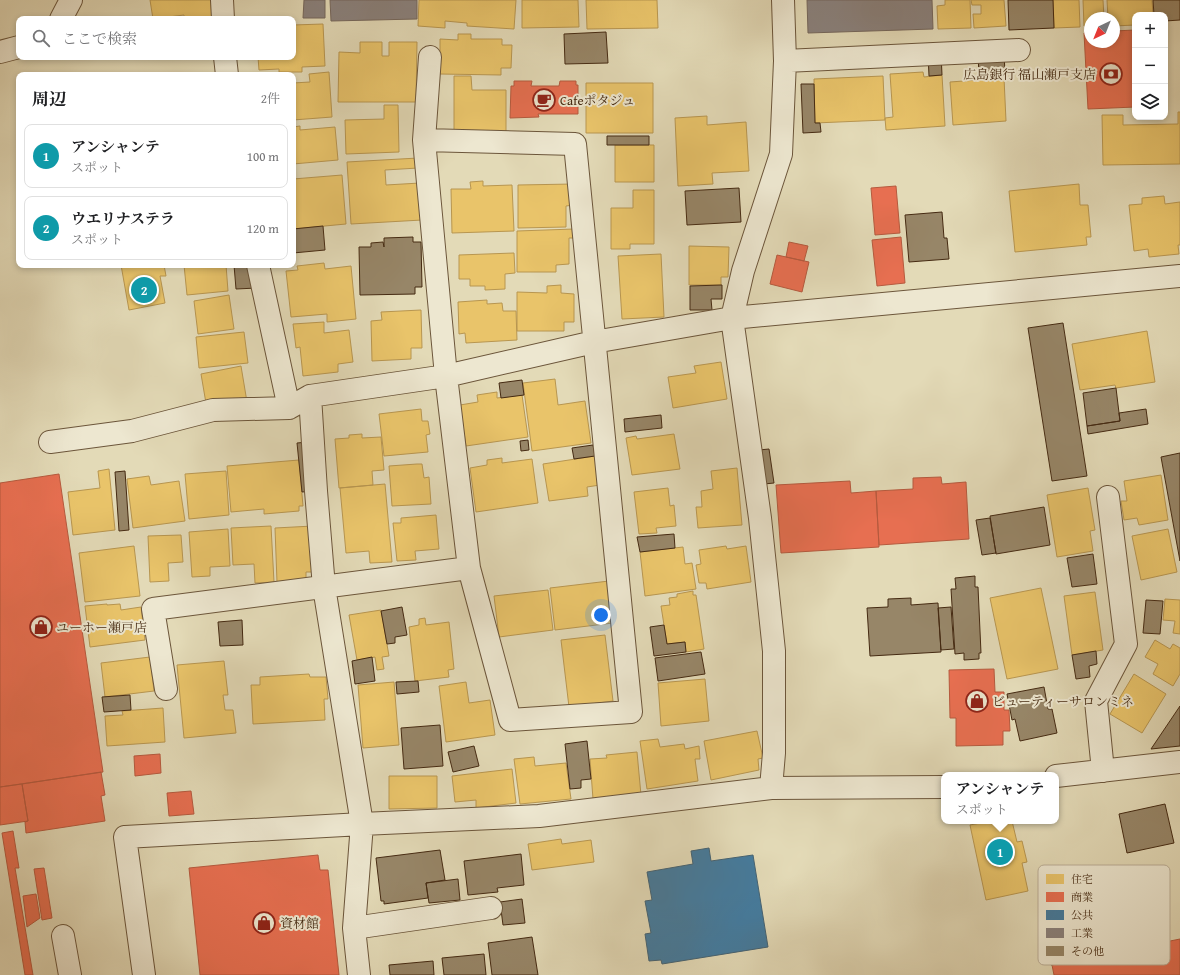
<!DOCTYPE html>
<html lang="ja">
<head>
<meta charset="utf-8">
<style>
	:root { --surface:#fff; --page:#f6f6f6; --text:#202124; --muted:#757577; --line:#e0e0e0; --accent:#8f2418 }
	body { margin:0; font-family:"Gentium Book Plus","Noto Serif JP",serif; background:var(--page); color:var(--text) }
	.controls { position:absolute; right:12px; top:12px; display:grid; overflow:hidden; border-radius:8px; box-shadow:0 2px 6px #0003 }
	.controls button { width:36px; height:36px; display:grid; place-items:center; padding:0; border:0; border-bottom:1px solid var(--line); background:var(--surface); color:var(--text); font:20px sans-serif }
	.compass { position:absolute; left:1084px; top:12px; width:36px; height:36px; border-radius:50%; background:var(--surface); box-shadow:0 2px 6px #0003; rotate:223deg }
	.you { position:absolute; left:601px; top:615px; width:14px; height:14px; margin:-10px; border:3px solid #fff; border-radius:50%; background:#1a73e8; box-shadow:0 0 0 6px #1a73e833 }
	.badge { display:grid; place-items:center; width:26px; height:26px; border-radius:50%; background:var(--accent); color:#fff; font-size:13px; font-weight:700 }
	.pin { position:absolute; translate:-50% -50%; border:2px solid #fff; box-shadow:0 1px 4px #0006 }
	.popup { position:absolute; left:941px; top:772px; width:118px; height:52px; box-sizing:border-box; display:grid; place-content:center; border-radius:8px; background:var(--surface); filter:drop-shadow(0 1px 3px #0005); font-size:13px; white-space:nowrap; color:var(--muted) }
	.popup b { font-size:15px; color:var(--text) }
	.popup::after { content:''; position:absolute; left:50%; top:100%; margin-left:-8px; border:8px solid transparent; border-top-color:var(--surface) }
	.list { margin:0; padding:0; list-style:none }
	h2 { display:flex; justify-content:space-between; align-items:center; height:52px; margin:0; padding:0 16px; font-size:17px }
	h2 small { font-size:13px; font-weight:400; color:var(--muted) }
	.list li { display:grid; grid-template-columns:26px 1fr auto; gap:12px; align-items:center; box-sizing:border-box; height:64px; margin:0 8px 8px; padding:0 8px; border:1px solid var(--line); border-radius:8px }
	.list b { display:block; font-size:15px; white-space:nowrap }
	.list p { margin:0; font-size:13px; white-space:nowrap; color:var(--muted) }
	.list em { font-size:13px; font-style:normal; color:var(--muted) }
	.icon { flex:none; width:22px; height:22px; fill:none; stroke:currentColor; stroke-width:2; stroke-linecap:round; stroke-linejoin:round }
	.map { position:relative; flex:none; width:1180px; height:975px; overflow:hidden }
	.search { position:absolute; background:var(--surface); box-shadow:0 2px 6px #0003; left:16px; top:16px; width:280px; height:44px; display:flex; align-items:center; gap:10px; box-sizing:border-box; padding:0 14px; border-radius:8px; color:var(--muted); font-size:15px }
	.panel { position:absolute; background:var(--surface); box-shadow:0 2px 6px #0003; left:16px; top:72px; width:280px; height:196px; border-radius:8px }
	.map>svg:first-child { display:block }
	.homes { fill:#e9c46a; stroke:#b89650 }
	.shops { fill:#e76f51; stroke:#b65a3e }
	.public { fill:#457b9d; stroke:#456373 }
	.industry { fill:#8a817c; stroke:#75675c }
	.building { fill:#978668; stroke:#452a12 }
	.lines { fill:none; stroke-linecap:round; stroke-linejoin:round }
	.minor-casing { stroke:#6c563b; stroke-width:24 }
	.minor { stroke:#ede7d0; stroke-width:22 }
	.labels { text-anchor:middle; stroke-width:4; stroke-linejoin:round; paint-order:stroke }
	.poi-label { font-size:13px; fill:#452a12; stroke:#ede7d0; text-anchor:start }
	.key { fill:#ede7d0; stroke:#bbae97; stroke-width:1 }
	.key-label { font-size:11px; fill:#452a12 }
</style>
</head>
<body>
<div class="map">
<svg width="1180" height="975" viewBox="0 0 1180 975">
	<rect width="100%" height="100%" fill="#e3dab7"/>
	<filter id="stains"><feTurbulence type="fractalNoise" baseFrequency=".005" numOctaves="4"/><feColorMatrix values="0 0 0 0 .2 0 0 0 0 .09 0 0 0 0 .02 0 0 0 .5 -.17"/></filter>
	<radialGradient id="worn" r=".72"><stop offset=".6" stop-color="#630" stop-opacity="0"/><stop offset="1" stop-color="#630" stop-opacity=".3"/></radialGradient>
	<path class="homes" d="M150 0H218L221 19H184V15L153 19Z
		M419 0H516L514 29 467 26V23L445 21V28L418 26Z
		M522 0H578L579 27 522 28Z
		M586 0H657L658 28 587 29Z
		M945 0H970L971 28 938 29 937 6 945 5Z
		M971 0H1004L1006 26 974 28 973 14H981V5H972Z
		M1053 0H1079L1080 27 1054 28Z
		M1083 0H1103L1104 18H1090V25L1084 26Z
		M1107 0H1152L1153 15H1135V25L1114 26V18H1108Z
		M323 24 325 66 302 67V72H279V69L259 70 258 57H293V25Z
		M458 34H471V39H502V45H512L511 68H501V75L440 74V39L458 40Z
		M360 42H382V56H389V42H417L416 102H338L339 52 360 53Z
		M329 72 332 117 293 120V83L310 82 309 74Z
		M923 72 924 77 942 75 945 126 886 130 885 118 893 117 890 74Z
		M454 76H471L472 90H506V133H454Z
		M883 76 885 120 815 123 814 79Z
		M1004 78 1006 121 953 125 950 82Z
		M586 83H653V133H586Z
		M384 105H398L399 152 346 154 345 120 384 119Z
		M1178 112H1180V164L1103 165 1102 115H1123V125L1178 124Z
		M707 116V125L746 122 749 171 712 173 713 184 678 186 675 118Z
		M300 126V130L335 127 338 160 293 164V127Z
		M615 145H654V182H615Z
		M418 158V168L385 170 386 185 420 183 422 220 351 224 347 162Z
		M342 175 346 224 293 229V179Z
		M483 181V186L512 185 514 231 452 233 451 189H471L470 182Z
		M573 184 574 205 566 206V227L518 228V185Z
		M1079 184 1080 205H1088L1091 237H1086L1087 245 1015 252 1009 191Z
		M633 190H654V244H630V249H611V208H633Z
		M1164 196 1165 204 1180 202V245H1178L1179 254 1149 257 1148 249 1134 251 1129 205 1142 204V198Z
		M574 229V238H569V264L556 265V272H517V231Z
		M689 246 729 247 728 277H721V285H689Z
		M514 253 515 273 505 274V289L485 290V286H470V279H459V255Z
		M661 254 664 317 622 319 618 256Z
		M324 263 325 269 351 266 356 319 327 322V314L291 317 286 271 298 270 297 266Z
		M121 265H164L166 276H160L165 303 129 310Z
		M184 265H226L228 291 187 295Z
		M561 285V293L574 294V322H564V331H517V292L547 293V286Z
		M229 295 234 329 198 334 194 301Z
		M487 300V304L502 303 503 311H516L517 340 466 343 465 333 459 334 458 302Z
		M421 310 422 348H411V359L372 361 371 321 382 320 381 312Z
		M324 322V333L349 330 353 362 338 364V372L303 376 300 347 296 348 293 324Z
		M1147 331 1155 382 1116 388 1115 385 1080 390 1072 344Z
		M244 332 248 363 199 368 196 337Z
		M721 362 727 399 673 408 668 377 696 373 694 366Z
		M241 366 248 408 208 415 201 374Z
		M555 379 558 405 585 401 591 443 532 451 523 383Z
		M497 392V398L522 395 528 437 466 446 460 405 478 402 477 395Z
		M421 409 422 421H428L430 434 426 435 428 452 384 456 379 414Z
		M362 434V438L381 437 384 470 372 471 373 485 339 488 335 439 349 438V435Z
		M674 434 680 469 632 475 626 438 636 436 637 439Z
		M595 456 600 485 587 487 588 496 549 501 543 464Z
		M502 458V463L532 459 538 503 476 512 470 468 487 465V460Z
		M299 460 303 506H299V511L264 514V509L231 512 227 466Z
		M417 464H422L424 478 429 477 431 504 392 506 389 466Z
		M737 468 742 525 698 528 696 507H702L701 491 713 489 711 471Z
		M109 469 115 530 73 535 68 492 100 488 98 471Z
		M226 471 229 515 189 519 185 474Z
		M1161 475 1168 520 1139 525 1137 518 1124 520 1121 501H1127L1124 481Z
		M149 476 151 485 179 481 185 521 133 528 127 479Z
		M385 484 392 562 370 563 369 551 346 553 340 488Z
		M668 488 670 506 674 505 676 526 656 528 657 533 639 534 634 492Z
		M1088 488 1095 530 1090 531 1093 551 1057 557 1047 495Z
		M436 515 439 549 415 551 416 560 397 561 393 523H401V518Z
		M271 526 274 582 255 583 254 564 233 565 231 528Z
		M313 526 314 572H306V581L277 582 275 528Z
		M228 529 230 566 210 567V576L192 577 189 532Z
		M1168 529 1177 572 1141 580 1132 536Z
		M181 535 183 562 168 563 169 581 150 582 148 536Z
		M134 546 140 596 85 602 79 553Z
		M726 546 727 549 746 546 751 582 707 589 706 583H699L696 565 701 564 699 550Z
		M683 547 685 564 692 563 696 589 645 596 640 552Z
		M609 581 613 623 555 630 550 588Z
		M1041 588 1058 669 1007 679 990 598Z
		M548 590 553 630 499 637 494 596Z
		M693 591V595H696L704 649 686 652 685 642 667 644 661 606 670 605 669 598 677 597V594Z
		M1095 592 1103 650 1072 655 1064 596Z
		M1165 599 1180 600V634L1173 633 1175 621 1163 620Z
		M107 604V605L120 604 121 610 141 607 145 640 90 647 85 606Z
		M381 610 389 656 382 657 384 669 377 670 375 657 357 660 349 615Z
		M425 618 426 625 449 622 454 669 448 670 449 677 415 681 409 627 419 625V619Z
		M605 635 613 701 569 707 561 640Z
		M1155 640 1170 649 1173 644 1180 648V674L1173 686 1153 674 1158 664 1145 657Z
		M150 657 154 691 105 697 101 663Z
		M224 661 228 695H223L225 710H233L236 733 184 738 177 665Z
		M309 674 310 677H326L328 699H324L325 720 253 724 251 685H260V677Z
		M1134 674 1166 694 1142 733 1110 714Z
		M705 679 709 721 661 726 658 683Z
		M394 682 399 745 363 748 358 685Z
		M466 682 469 703 490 700 495 735 446 742 439 686Z
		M163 708 165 742 107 746 105 716 123 715 122 711Z
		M757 731 763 758 758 759 759 770 711 780 704 741Z
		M658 739 660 747 684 744 685 749 699 746 700 759H695L698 781 647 789 640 741Z
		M637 752 641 795 593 799 590 759 607 758 606 755Z
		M534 757 535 766 566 763 571 799 520 804 514 759Z
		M512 769 516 803 476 808V800L455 802 452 776Z
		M389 776H437V808L389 809Z
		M991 821H1012L1017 842 1022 841 1027 862 1022 863 1028 891 986 900 970 825Z
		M561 839 562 844 591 840 594 862 532 870 528 844Z"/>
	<path class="shops" d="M1135 30V107L1088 109 1084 33H1090V42H1114V31Z
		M514 81H532L531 86H559L560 81H576V85H578V114H538L539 117 510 118 511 86H514Z
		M896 186 900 233 875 235 871 188Z
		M901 237 905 283 877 286 872 240Z
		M789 242 808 246 804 261 786 257Z
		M777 255 809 262 802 292 770 284Z
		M59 474 103 772 0 787V483Z
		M941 477 942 484 966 482 969 539 879 545 876 491 913 489V478Z
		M850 481 851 493 876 491 879 547 781 553 776 485Z
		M994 669 995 692H1004V710H1009L1010 731H1003V745L956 746V718H950L949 670Z
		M160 754 161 773 135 776 134 756Z
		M101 772 105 795 101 796 105 821 26 833 25 822 28 821 22 784Z
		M22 784 28 821 0 825V787Z
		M191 791 194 814 169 816 167 793Z
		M13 831 19 868H15L33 975H25L2 833Z
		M318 855 320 870H328L339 975H200L189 868Z
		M44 868 52 918 42 920 34 869Z
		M36 894 40 918 27 927 23 896Z
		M1180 939V975H1054L1052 965Z"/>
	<path class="public" d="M709 848 711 861 753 855 768 947 662 964 661 960 649 961 645 934 651 933 645 901 652 900 647 872 693 864 691 851Z"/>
	<path class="industry" d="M304 0H325V18H303Z
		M330 0H417V19L331 21Z
		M807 0H932L933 29 808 33Z"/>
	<path class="building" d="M1008 0H1053L1054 28 1009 30Z
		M1153 0H1180V20L1165 21V15H1154Z
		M606 32 608 63 565 64 564 34Z
		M941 53 942 75 929 76 928 54Z
		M1004 53 1005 73 979 75 978 55Z
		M801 84H814L815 123H820L821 132 803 133Z
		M607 136H649V145H607Z
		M739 188 741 222 687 225 685 191Z
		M942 212 944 238H947L949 259 909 262 905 215Z
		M323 226 325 250 293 253V229Z
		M413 237V242H421L422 287H415V294L360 295 359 247H371V243L383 242 384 247V238Z
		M234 265H256L257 288 236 289Z
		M722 285V299H711L712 310H690V286Z
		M1063 323 1087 476 1052 481 1028 328Z
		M522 380 524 395 501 398 499 383Z
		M1116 388 1120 421 1087 426 1083 393Z
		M1146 409 1148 424 1088 434 1087 426 1120 421 1119 413Z
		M661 415 662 428 625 432 624 419Z
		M528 440 529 450 521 451 520 441Z
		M308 442 312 491 302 492 297 443Z
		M593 445 595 456 574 459 572 448Z
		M769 449 774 483 764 484 759 450Z
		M1180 453V561L1161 457Z
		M125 471 129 530 119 531 115 472Z
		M1044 507 1050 545 996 554 990 516Z
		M990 518 996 553 982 555 976 520Z
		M674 534 675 548 640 552 637 537Z
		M1093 554 1097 584 1072 587 1067 558Z
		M975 576V587H978L981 653H979V659L964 660V653L955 654 951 589H956L955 578Z
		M911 598V605L938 603 941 652 870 656 867 608 888 607V599Z
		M1146 600 1163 601 1160 634 1143 633Z
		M402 607 407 635 395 637V643L387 644 381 611Z
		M951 607 954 649 941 650 938 608Z
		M242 620 243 645 220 646 218 622Z
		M664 625 667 644 685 642 686 652 654 656 650 627Z
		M1096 651 1097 664 1089 666 1090 677 1076 679 1072 655Z
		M701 652 705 674 658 681 655 658Z
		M372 657 375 681 355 684 352 661Z
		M418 681 419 692 397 694 396 682Z
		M1044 687 1048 709H1052L1057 733 1020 741 1015 719 1012 720 1007 694Z
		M130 695 131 710 104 712 102 697Z
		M1180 706V746L1151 749Z
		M440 725 443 766 404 769 401 728Z
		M587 741 591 779 581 780V788L570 789 565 744Z
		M474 746 479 766 453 772 448 752Z
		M1165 804 1174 843 1127 853 1119 814Z
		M440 850 445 880 426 883 428 898 384 904V901H381L376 858Z
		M521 854 524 885 497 888 498 892 468 895 464 861Z
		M458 879 460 900 429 903 426 883Z
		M522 899 525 923 503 925 500 902Z
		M532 937 538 975H492L488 943Z
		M1052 950 1055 964 1051 965 1047 952Z
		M484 954 486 975H444L442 958Z
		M433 961 434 975H390L389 965Z"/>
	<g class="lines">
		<g class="minor-casing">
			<path id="minor" d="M222 0 223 19
				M61 19 71 0
				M0 52 19 47
				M225 57 227 75
				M785 61 1019 50
				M424 140 575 144 631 712 510 720 469 568 446 376 424 140 430 57
				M258 265 289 408
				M310 396 316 491 324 587 362 824 354 928 359 975
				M50 442 132 431 213 410 289 408 310 396 446 376 594 342 732 318 1180 276
				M166 689 153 609 469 568
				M1103 771 1096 701 1126 644 1108 497
				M1056 776 1180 762
				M771 788 774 753V651L760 518 732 318 743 271 781 154 785 61 783 0
				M354 928 491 908
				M63 936 70 975
				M144 975 125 837 362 824 539 816 771 788 944 787"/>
		</g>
		<use href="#minor" class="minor"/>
	</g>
	<defs>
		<g id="bank-ring" transform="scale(1.15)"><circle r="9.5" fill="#ede7d0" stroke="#8f2418" stroke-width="1.5"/><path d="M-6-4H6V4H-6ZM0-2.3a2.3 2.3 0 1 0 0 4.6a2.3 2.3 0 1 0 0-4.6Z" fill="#8f2418"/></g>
		<g id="cafe-ring" transform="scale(1.15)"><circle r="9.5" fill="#ede7d0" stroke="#8f2418" stroke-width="1.5"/><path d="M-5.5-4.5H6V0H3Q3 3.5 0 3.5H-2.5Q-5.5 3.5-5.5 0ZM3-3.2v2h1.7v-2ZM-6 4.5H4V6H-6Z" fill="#8f2418"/></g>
		<g id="shop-ring" transform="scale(1.15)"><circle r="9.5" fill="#ede7d0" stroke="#8f2418" stroke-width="1.5"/><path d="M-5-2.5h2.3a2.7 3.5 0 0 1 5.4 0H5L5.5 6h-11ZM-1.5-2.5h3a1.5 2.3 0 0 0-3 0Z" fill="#8f2418"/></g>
	</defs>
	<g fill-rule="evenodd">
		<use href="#bank-ring" x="1111" y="74"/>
		<use href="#cafe-ring" x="544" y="100"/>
		<use href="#shop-ring" x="41" y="627"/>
		<use href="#shop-ring" x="977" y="701"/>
		<use href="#shop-ring" x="264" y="923"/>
	</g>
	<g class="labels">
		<g class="poi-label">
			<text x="1096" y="79" text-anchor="end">広島銀行 福山瀬戸支店</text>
			<text x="560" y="105">Cafeポタジュ</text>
			<text x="56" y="632">ユーホー瀬戸店</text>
			<text x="992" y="706">ビューティーサロンミネ</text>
			<text x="280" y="928">資材館</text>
		</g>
	</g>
	<rect x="1038" y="865" width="132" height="100" rx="6" class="key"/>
	<rect x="1046" y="874" width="18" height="10" fill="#e9c46a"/>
	<rect x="1046" y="892" width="18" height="10" fill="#e76f51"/>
	<rect x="1046" y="910" width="18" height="10" fill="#457b9d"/>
	<rect x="1046" y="928" width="18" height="10" fill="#8a817c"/>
	<rect x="1046" y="946" width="18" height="10" fill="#978668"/>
	<g class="key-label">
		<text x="1071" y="883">住宅</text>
		<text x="1071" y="901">商業</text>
		<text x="1071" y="919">公共</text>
		<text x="1071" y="937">工業</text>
		<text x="1071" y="955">その他</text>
	</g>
	<rect width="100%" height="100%" filter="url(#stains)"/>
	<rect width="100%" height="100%" fill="url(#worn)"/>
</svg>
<div class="controls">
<button>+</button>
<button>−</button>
<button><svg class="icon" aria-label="layers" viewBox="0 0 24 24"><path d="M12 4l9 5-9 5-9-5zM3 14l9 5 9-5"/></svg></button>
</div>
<svg class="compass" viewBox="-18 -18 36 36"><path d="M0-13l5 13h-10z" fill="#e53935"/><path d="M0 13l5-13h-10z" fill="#757577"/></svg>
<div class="you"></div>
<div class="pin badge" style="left:1000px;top:852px;background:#0f9aa8">1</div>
<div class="popup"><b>アンシャンテ</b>スポット</div>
<div class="pin badge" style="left:144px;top:290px;background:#0f9aa8">2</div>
<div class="search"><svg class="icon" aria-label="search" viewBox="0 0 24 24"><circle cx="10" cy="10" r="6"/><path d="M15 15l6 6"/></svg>ここで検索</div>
<section class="panel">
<h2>周辺<small>2件</small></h2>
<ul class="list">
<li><span class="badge" style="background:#0f9aa8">1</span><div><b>アンシャンテ</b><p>スポット</p></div><em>100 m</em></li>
<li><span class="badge" style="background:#0f9aa8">2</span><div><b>ウエリナステラ</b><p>スポット</p></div><em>120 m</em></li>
</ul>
</section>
</div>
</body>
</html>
